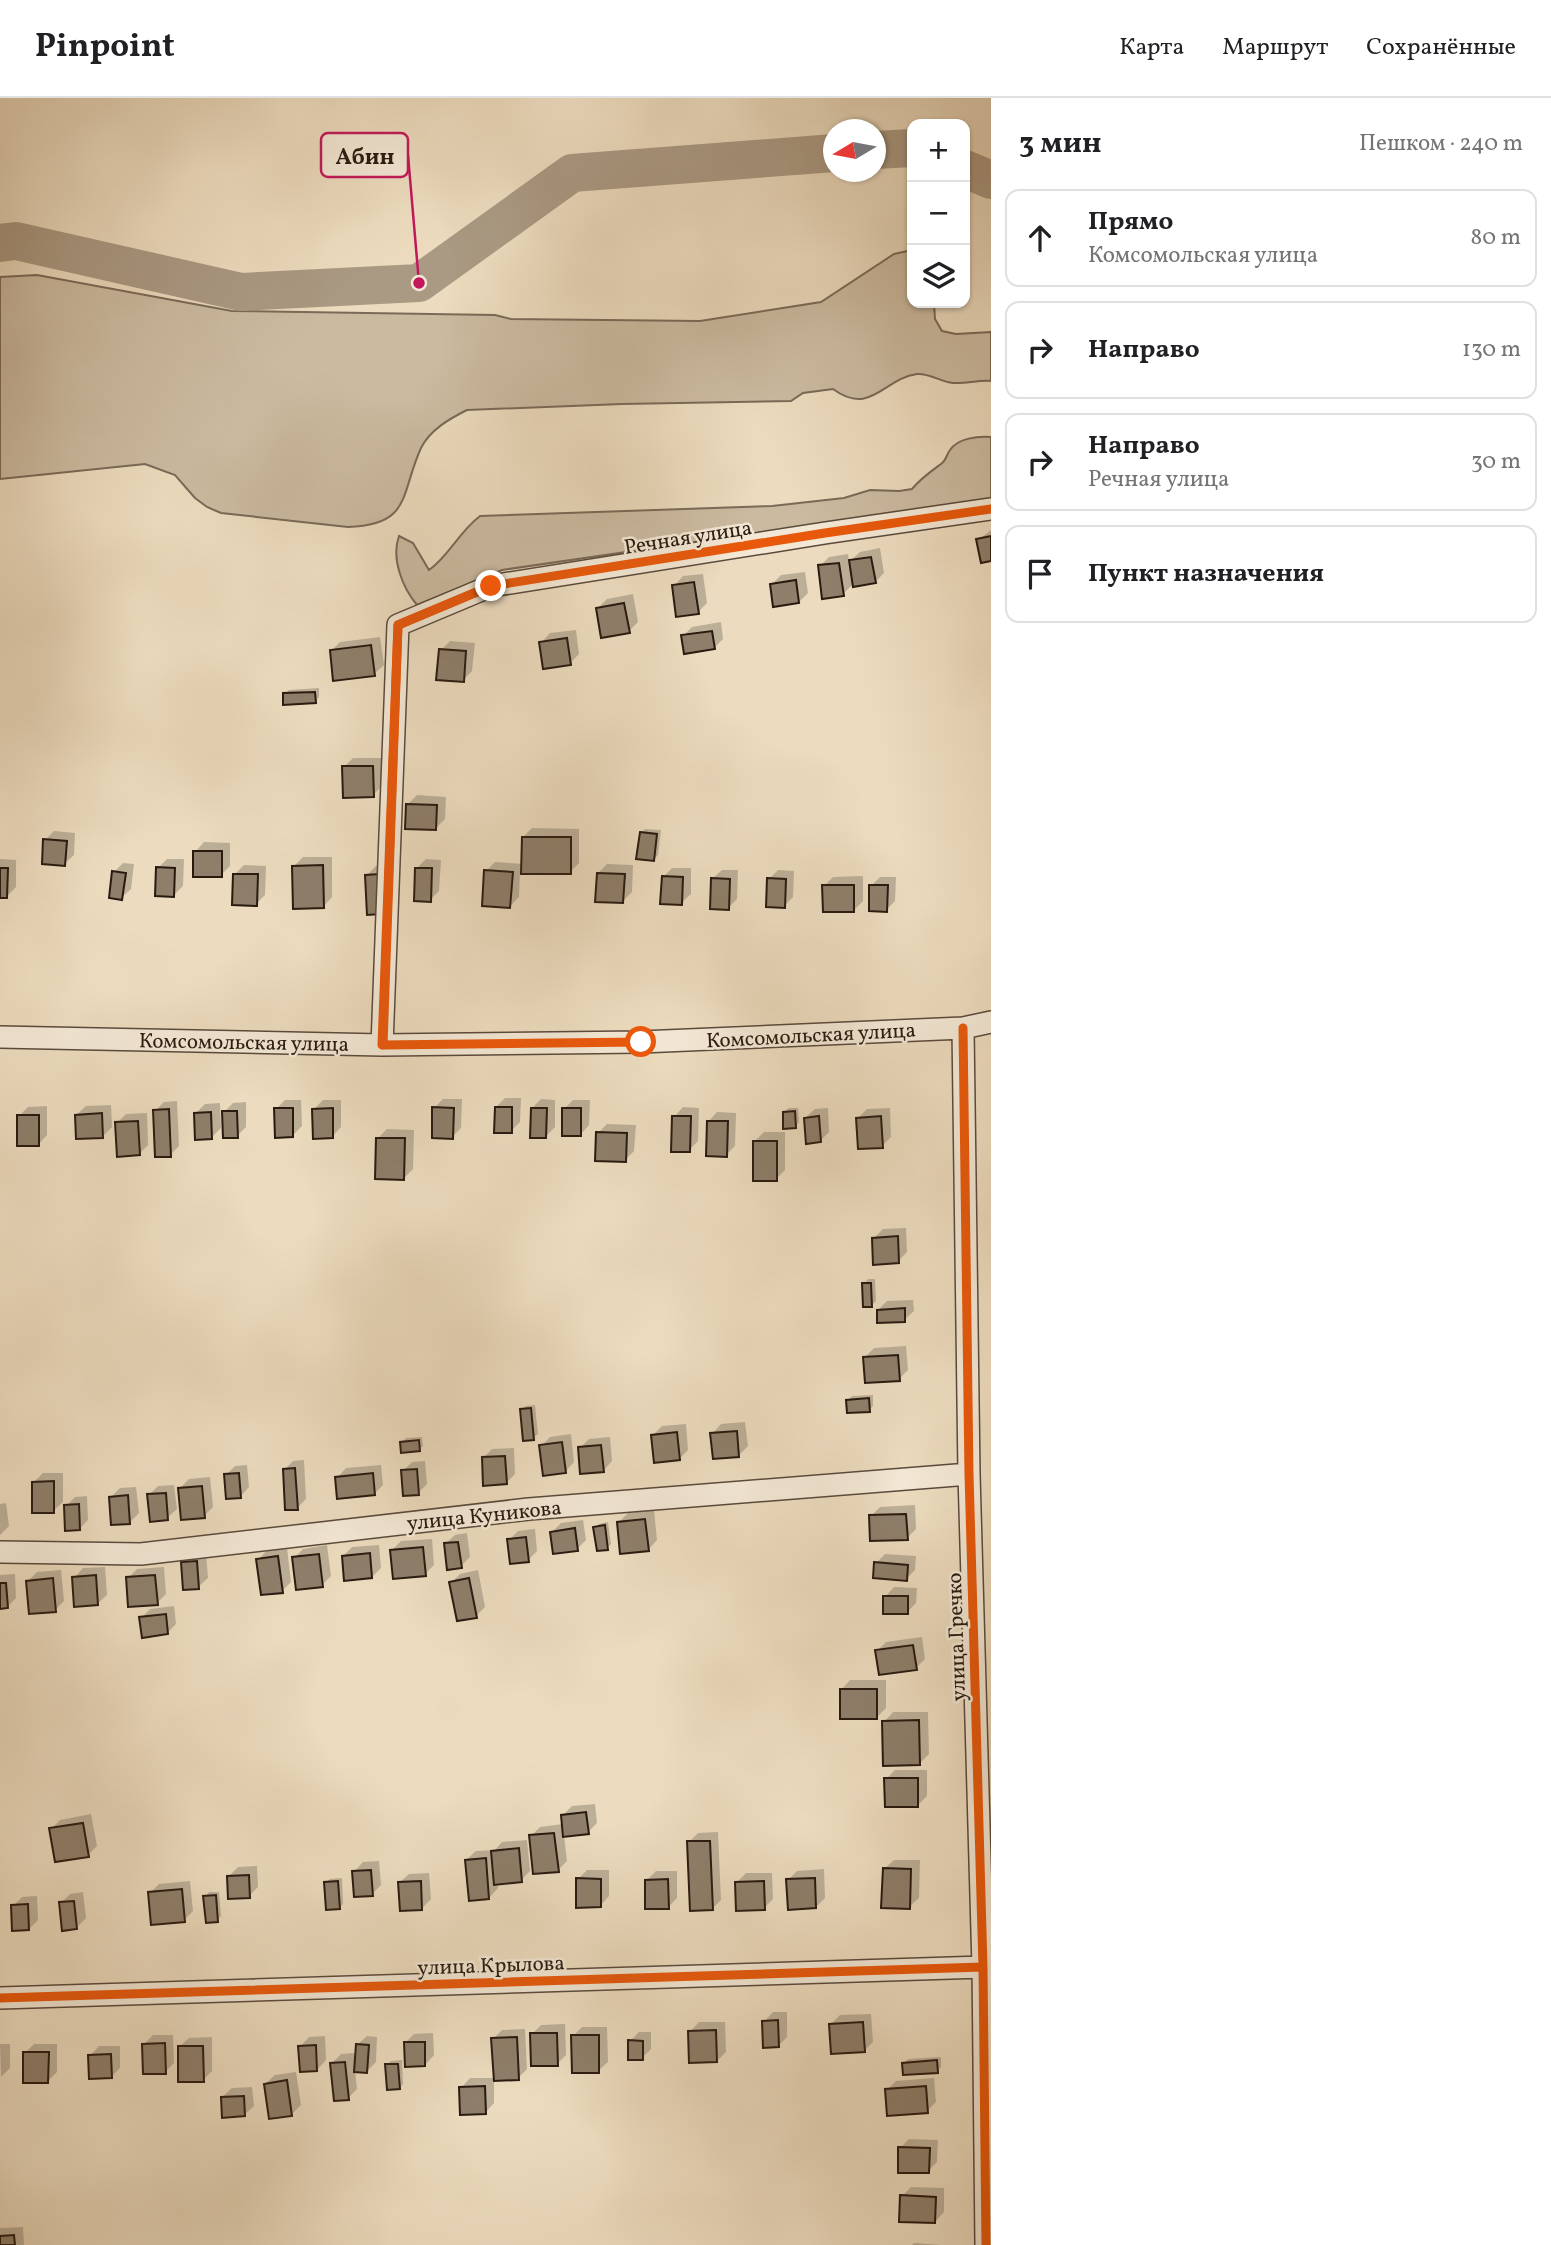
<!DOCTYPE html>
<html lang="ru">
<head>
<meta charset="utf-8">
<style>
	:root { --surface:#fff; --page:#f6f6f6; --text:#202124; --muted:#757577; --line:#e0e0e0 }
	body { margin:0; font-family:Vollkorn,serif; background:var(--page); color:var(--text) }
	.controls { position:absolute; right:21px; top:21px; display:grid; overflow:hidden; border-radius:14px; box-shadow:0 2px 5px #0004 }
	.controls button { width:63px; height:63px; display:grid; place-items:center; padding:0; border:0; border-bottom:2px solid var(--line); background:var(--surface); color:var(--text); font:35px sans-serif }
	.compass { position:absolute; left:823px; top:21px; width:63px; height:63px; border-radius:50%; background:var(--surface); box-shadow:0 2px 5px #0004; rotate:260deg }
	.stop { position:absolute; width:21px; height:21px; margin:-16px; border:5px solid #ea580c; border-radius:50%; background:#fff }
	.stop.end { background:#ea580c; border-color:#fff; box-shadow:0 2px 7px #0008 }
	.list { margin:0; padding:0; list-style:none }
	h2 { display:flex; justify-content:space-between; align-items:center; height:91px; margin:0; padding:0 28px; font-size:30px }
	h2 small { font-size:23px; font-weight:400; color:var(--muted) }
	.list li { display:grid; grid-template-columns:46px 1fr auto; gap:21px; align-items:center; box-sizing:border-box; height:98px; margin:0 14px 14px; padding:0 14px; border:2px solid var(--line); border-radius:14px }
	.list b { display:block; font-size:26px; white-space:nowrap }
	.list p { margin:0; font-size:23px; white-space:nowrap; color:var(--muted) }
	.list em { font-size:23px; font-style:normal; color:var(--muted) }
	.icon { flex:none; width:38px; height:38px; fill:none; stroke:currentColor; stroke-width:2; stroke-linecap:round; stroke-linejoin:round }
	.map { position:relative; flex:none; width:991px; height:2147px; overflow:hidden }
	header { display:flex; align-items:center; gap:42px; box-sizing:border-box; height:98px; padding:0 35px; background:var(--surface); border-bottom:2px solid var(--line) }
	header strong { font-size:33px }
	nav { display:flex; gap:38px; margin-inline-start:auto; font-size:24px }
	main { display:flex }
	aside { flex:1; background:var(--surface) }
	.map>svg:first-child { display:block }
	.green { fill:#cbbaa0; stroke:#7a6a58; stroke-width:2 }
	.shadow { fill:#0003 }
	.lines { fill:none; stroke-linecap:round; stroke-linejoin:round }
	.river { stroke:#aa9983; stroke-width:38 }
	.building { fill:#8e7e6a; stroke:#291a10; stroke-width:2 }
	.minor-casing { stroke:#5a4a3c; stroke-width:24 }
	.minor { stroke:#f3e8d5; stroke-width:21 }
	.cycleway-casing { stroke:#f3e8d5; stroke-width:13 }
	.cycleway { stroke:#e8590c; stroke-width:9 }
	.route { stroke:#ea580c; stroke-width:9 }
	.labels { text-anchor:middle; stroke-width:5; stroke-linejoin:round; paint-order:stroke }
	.street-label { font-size:21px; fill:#291a10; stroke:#f3e8d5 }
	.leader { fill:none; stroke:#c2185b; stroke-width:2.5 }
	.callout-dot { fill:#c2185b; stroke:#f3e8d5; stroke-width:2.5 }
	.callout { fill:#f3e8d5; stroke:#c2185b; stroke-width:2.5 }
	.callout-label { font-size:23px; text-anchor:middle; font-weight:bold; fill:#291a10 }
</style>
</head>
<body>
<header>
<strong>Pinpoint</strong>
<nav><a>Карта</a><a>Маршрут</a><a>Сохранённые</a></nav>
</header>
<main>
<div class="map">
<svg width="991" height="2147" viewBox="0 0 991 2147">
	<rect width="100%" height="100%" fill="#ecdbbe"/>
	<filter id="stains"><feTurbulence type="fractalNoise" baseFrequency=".00286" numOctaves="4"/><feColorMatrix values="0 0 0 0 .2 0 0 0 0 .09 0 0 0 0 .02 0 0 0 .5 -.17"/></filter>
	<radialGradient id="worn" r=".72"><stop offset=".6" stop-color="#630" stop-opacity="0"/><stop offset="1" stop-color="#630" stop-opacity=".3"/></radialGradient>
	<path class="green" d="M912 152V205H934L935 221 942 233 956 236 991 234V283C978 282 965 286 953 285 940 284 930 275 917 276 884 280 871 319 833 291L803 295 791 303 622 306 467 312C449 321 430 332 421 350 400 396 412 427 348 429L221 415 207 409 195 400 175 377 145 366 0 381V179L37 177 232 213 495 217 511 221 700 223 821 204 894 156Z
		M991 339V401L502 472 417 507C402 489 391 460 399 438L413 445 429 472C449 458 458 435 480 418L772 408 844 400 870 392 899 393 912 391C921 380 930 374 941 366 947 362 946 357 950 352 958 340 978 338 991 339Z"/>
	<path class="shadow" d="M991 432V461L978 442Z
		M880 450 884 475 875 484 854 485 843 496 820 468 829 459 848 456 849 464 860 454Z
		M805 474 808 495 799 504 772 486 781 477Z
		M703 476 707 505 698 514 674 488 683 478Z
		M633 496 638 524 629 533 598 510 607 501Z
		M721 524 723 541 714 550 683 538 692 529Z
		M576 532 579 556 570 565 541 545 550 535Z
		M380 539 384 567 374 576 331 553 340 544Z
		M450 543 475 545 472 573 463 582 441 552Z
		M319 590V599L315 604 285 596 289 592Z
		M353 660H382V688L373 697 344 669Z
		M417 697 446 699 445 721 436 730 408 706Z
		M532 730 579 731V765L570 774H520L519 799 510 808 486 773 495 764 523 766V739Z
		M645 731 661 732 658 757 654 761 641 735Z
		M54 733 75 735 74 757 64 766 45 742Z
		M204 744 230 745V768L221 777 195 754Z
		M303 759H332V799L323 809 294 768Z
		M0 761 16 762V789L6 799 0 798Z
		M167 761H184L183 788 174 797 158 770Z
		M426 761 441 762 439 793 430 802 417 770Z
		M123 765 134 766 131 791 121 800 114 774Z
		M607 766 633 767 632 794 623 803 598 775Z
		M244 767 266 768 265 797 256 806 235 776Z
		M376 768H388L380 815 367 777Z
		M672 770H691V796L681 805 663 779Z
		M722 772H738L737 801 728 810 712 781Z
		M778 772 794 773 793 799 784 808 769 781Z
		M863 778V803L854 812 824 788 833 779Z
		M880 779H896L895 803 886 812 871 788Z
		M505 1000H521L520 1024 511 1033 496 1009Z
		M443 1001H462L461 1030 452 1039 434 1010Z
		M541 1001 555 1002V1029L545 1039 532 1010Z
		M285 1002H301L302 1028 293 1037 276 1011Z
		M323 1002H341V1029L332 1039 314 1011Z
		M573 1002H590L589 1027 580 1037 564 1011Z
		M177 1003 179 1048 170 1057 155 1013 164 1004Z
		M246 1004V1029L237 1038 224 1014 233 1005Z
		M220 1005 221 1030 212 1039 196 1015 205 1006Z
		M111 1007 112 1029 103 1038 76 1017 86 1008Z
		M47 1008V1037L38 1047 19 1018 28 1009Z
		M683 1009 699 1010 698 1043 689 1052 674 1019Z
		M789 1010H798L799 1024 795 1029 784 1014Z
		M828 1010 829 1034 820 1043 805 1020 815 1011Z
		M890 1010 891 1039 882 1048 858 1020 867 1011Z
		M717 1014 736 1015 735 1048 726 1057 708 1024Z
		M147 1015 148 1047 139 1056 117 1025 126 1016Z
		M607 1026 636 1027 634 1053 625 1062 598 1035Z
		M387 1031 414 1032 413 1071 404 1080 378 1040Z
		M764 1034H785V1072L776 1081 755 1043Z
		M906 1130 907 1154 898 1163 874 1140 883 1131Z
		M868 1181H875L876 1203 872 1207 864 1186Z
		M913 1202 914 1213 904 1222 878 1212 887 1203Z
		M906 1248 908 1272 899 1281 865 1259 874 1250Z
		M873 1297V1308L869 1312 848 1302 852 1298Z
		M535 1307 538 1336 533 1340 522 1312 526 1308Z
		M745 1324 748 1348 739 1357 712 1336 721 1326Z
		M686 1326 688 1352 679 1361 653 1337 662 1328Z
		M571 1336 574 1364 565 1374 541 1348 550 1339Z
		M422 1339 423 1348 419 1352 401 1345 406 1340Z
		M610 1339 612 1363 603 1373 580 1350 589 1341Z
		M514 1350 515 1376 506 1385 483 1360 492 1351Z
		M304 1362 306 1401 297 1410 284 1372 293 1363Z
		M425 1363 427 1386 418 1395 403 1373 412 1364Z
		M247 1367 249 1389 240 1399 226 1377 235 1368Z
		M381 1367 383 1387 374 1396 337 1380 346 1370Z
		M43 1375H63V1404L53 1413 34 1384Z
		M210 1379 213 1409 204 1418 180 1390 189 1381Z
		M174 1387 177 1411 167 1420 149 1397 158 1388Z
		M136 1389 139 1415 130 1424 111 1399 120 1390Z
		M87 1398 88 1422 79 1431 66 1408 75 1399Z
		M6 1405 9 1428 0 1437V1406Z
		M915 1407 916 1431 907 1440 871 1418 880 1409Z
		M654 1412 657 1442 648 1452 618 1425 628 1415Z
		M583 1422 586 1442 577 1451 552 1434 561 1425Z
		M608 1424 611 1446 607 1450 595 1430 599 1426Z
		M535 1431 537 1453 528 1462 509 1442 518 1433Z
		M467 1435 470 1459 461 1468 445 1446 455 1437Z
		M432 1441 434 1467 425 1476 392 1452 401 1443Z
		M327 1447 331 1478 322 1487 294 1460 303 1451Z
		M379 1447 381 1470 372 1479 343 1458 352 1449Z
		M287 1450 291 1484 282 1493 258 1462 267 1452Z
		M206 1455 208 1480 198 1489 183 1465 192 1456Z
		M885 1456 916 1458 915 1472 906 1481 876 1465Z
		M105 1469 107 1497 97 1506 74 1480 83 1470Z
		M164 1469 166 1496 157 1505 128 1480 137 1471Z
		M61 1472 64 1503 55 1512 28 1483 37 1474Z
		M478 1472 485 1509 476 1518 451 1485 460 1476Z
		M15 1476 16 1500 7 1509H0V1477Z
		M894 1489 917 1490 916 1505 907 1514 885 1499Z
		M174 1508 176 1526 167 1535 141 1520 150 1511Z
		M922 1539 925 1561 916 1570 877 1553 886 1544Z
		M850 1582H886V1610L877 1619 841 1592Z
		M893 1614H928L929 1656 920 1665 884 1624Z
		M895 1672H927V1698L918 1707 886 1681Z
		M595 1706 597 1725 588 1734 564 1737 567 1763 558 1772 531 1738 540 1729 563 1726 562 1718 572 1708Z
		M91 1716 97 1748 88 1757 51 1731 60 1722Z
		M718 1734 721 1802 712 1811 689 1744 698 1735Z
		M527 1742 530 1773 521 1782 497 1785 498 1790 489 1800 466 1762 476 1753 495 1752 502 1744Z
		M894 1762H920L919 1800 909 1809 884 1771Z
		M379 1763 381 1787 372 1796 354 1774 363 1764Z
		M257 1768 258 1789 249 1798 229 1778 238 1769Z
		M824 1771 825 1800 816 1809 788 1782 797 1773Z
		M587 1772H609V1798L600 1808 578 1781Z
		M656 1773H677V1800L668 1809 647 1782Z
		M429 1775 431 1801 422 1810 399 1785 409 1776Z
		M746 1775H772L773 1801 764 1810 737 1784Z
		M342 1780 343 1806 339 1810 326 1785 330 1781Z
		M190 1783 193 1813 184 1822 150 1795 159 1786Z
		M83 1794 86 1820 76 1830 61 1805 70 1796Z
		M209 1794H219L221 1818 217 1822 205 1799Z
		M37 1798 38 1822 29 1831 13 1808 22 1799Z
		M773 1914H787V1939L778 1948 764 1924Z
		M871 1916 873 1944 864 1953 831 1926 840 1917Z
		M699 1924H725L726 1954 717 1963 690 1934Z
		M565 1926 566 1957 557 1966 532 1936 541 1927Z
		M582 1929H607L608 1964 598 1973 573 1938Z
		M525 1931 527 1971 518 1980 494 1982V2005L485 2015 461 1990 470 1980H495L493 1941 502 1932Z
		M639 1934H651V1951L642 1960 630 1943Z
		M433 1935 434 1957 425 1967 405 1945 414 1936Z
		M153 1937H173L174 1965 165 1974 144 1946Z
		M325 1938 326 1962 317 1972 300 1949 309 1939Z
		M367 1938 377 1939 376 1964 367 1973 355 1972 357 1991 348 2000 332 1965 341 1956 354 1955V1963H357V1947Z
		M212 1939V1973L203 1982 179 1949 189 1940Z
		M0 1946H10V1970L1 1979Z
		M34 1946H57V1974L48 1983 25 1955Z
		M99 1948H120V1970L111 1979 90 1958Z
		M941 1959V1969L937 1973 904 1965 908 1961Z
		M402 1962 403 1986 399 1990 387 1967 391 1963Z
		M296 1974 301 2007 292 2016 265 1986 275 1977Z
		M934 1980 936 2004 927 2013 887 1992 896 1983Z
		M252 1989 254 2008 244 2017 222 1999 232 1990Z
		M909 2041 938 2042 937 2064 928 2073 900 2050Z
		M911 2089 944 2090V2114L935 2124 902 2098Z
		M23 2129 24 2147H0V2130Z
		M914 2145 941 2147H912Z"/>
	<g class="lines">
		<path class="river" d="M876 52 912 50
			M965 71 991 82
			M0 145 16 143 241 194 419 185 572 75 834 55"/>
	</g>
	<path class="building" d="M991 438V463L981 465 976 441Z
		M871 459 876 485 853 489 849 462Z
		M839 465 844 498 822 501 818 467Z
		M796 482 799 505 773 509 770 486Z
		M694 484 699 516 676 519 672 487Z
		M624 505 630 535 601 540 596 510Z
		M712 533 715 551 684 556 681 537Z
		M567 540 571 567 543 571 539 544Z
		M371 547 375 578 333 583 330 552Z
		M439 551 466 553 464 584 436 582Z
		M315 594 316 605 283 607V595Z
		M342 668H373L374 699 343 700Z
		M406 706 437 707 436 732 405 731Z
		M640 734 657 736 654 763 636 761Z
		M522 739H571V776H521Z
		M43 741 67 743 65 768 42 766Z
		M193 753H222V779H193Z
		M323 767 324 810 293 811 292 768Z
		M156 769 175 770 174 799 155 798Z
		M0 770H8L7 800H0Z
		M415 770H432L431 804 414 803Z
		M484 772 513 774 510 810 482 808Z
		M112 773 126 775 122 802 109 800Z
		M597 775 625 776 623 805 595 804Z
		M233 776H258L257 808 232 807Z
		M380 776 381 816 367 817 365 777Z
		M662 778 683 779 682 807 660 806Z
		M711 780 730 781 729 812 710 811Z
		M767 780 786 781 785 810 766 809Z
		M822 787H854V814H823Z
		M869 787H888L887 814 869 813Z
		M432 1009 454 1010 453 1041 432 1040Z
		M495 1009H512V1035H494Z
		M274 1010H293V1039L275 1040Z
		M333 1010V1040L313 1041 312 1011Z
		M531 1010H547L546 1040H530Z
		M562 1010H581V1038H562Z
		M169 1011 171 1059H155L153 1012Z
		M222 1013H237L238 1040H223Z
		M795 1013 796 1030 783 1031V1014Z
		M211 1014 212 1041 195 1042 194 1015Z
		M102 1015 103 1040 76 1041 75 1017Z
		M17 1017H39V1048H17Z
		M672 1018H691L690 1054H671Z
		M819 1018 821 1044 806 1046 804 1020Z
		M881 1018 883 1050 858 1051 856 1020Z
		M138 1023 140 1057 117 1059 115 1024Z
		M707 1023H728L727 1059 706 1058Z
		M596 1034 627 1035 626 1064 595 1063Z
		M376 1040H405L404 1082 375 1081Z
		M753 1043H777V1083H753Z
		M898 1138 899 1165 873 1167 872 1140Z
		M862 1185H871L872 1209H863Z
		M905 1210V1224L877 1225V1212Z
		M898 1257 900 1283 865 1285 863 1259Z
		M869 1300 870 1314 847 1315 846 1302Z
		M531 1310 534 1342 523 1343 520 1311Z
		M737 1333 739 1359 713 1361 710 1335Z
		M677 1334 680 1362 654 1365 651 1337Z
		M419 1342 420 1353 401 1355 400 1344Z
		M562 1344 566 1375 543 1378 539 1347Z
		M601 1347 604 1374 580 1376 578 1349Z
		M505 1358 507 1386 483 1388 482 1359Z
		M295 1370 298 1412H285L283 1371Z
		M417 1371 419 1397 403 1398 401 1372Z
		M239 1375 241 1400 226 1401 224 1376Z
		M373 1375 375 1397 337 1401 335 1379Z
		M54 1383V1415H32V1384Z
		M202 1388 205 1420 181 1422 178 1390Z
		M166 1395 168 1422 150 1424 147 1396Z
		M128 1397 130 1426 111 1427 109 1399Z
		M79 1406 80 1432 65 1433 64 1407Z
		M906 1416 908 1442 870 1443 869 1417Z
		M645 1421 649 1453 620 1456 617 1424Z
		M605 1427 608 1452 597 1453 593 1429Z
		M575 1430 578 1453 553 1456 550 1434Z
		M526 1439 529 1464 510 1466 507 1441Z
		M458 1444 462 1470 447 1472 444 1445Z
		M423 1449 426 1478 393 1481 390 1452Z
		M370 1455 372 1480 344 1483 342 1458Z
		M319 1456 323 1489 296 1492 292 1459Z
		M278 1458 283 1495 261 1497 256 1461Z
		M197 1463 199 1491 183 1492 181 1464Z
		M874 1464 908 1467 907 1483 873 1480Z
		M96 1477 98 1507 74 1509 72 1479Z
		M155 1477 158 1507 128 1509 126 1479Z
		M53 1480 56 1514 29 1516 26 1483Z
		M469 1480 477 1520 457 1523 449 1484Z
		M0 1485H6L8 1510 0 1511Z
		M883 1498H908V1516H883Z
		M166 1516 168 1536 142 1540 139 1519Z
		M913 1547 917 1572 879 1577 875 1552Z
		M840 1591H877V1621H840Z
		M919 1622 920 1667 883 1668 882 1623Z
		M884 1680H918V1709H885Z
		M586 1714 589 1736 563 1739 561 1717Z
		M83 1725 89 1759 55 1764 49 1730Z
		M554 1735 559 1774 533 1776 529 1737Z
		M687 1743H710L713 1812 690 1813Z
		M519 1750 522 1784 494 1787 491 1753Z
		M486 1760 489 1801 469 1803 465 1762Z
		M883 1770 911 1771 910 1811 881 1810Z
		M371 1772 373 1798 354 1799 352 1773Z
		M249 1777 250 1800 228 1801 227 1778Z
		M576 1780 601 1781V1809L576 1810Z
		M815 1780 816 1810 788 1812 786 1781Z
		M668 1781 669 1811H645V1782Z
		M338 1783 340 1811 326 1812 324 1784Z
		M421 1783 422 1812 400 1813 398 1784Z
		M764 1783 765 1812 736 1813 735 1784Z
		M182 1791 185 1824 151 1827 148 1794Z
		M216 1797 218 1824 206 1825 203 1798Z
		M74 1803 77 1831 62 1833 59 1804Z
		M28 1806 29 1832 12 1833 11 1807Z
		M778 1922 779 1949 763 1950 762 1923Z
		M863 1924 865 1954 831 1956 829 1926Z
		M716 1932 717 1964 689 1965 688 1933Z
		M530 1935H557L558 1968H531Z
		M571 1937H599V1975H572Z
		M517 1939 519 1982 494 1983 491 1940Z
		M628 1942 643 1943V1962H628Z
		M404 1944H425V1968L405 1969Z
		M165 1945 166 1976H143L142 1946Z
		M356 1946 369 1947 367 1975 354 1974Z
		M316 1947 317 1973 300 1974 298 1948Z
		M178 1948H203L204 1984H178Z
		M23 1954H49L48 1985H23Z
		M111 1956 112 1980 89 1981 88 1957Z
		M937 1962 938 1975 903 1977 902 1965Z
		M345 1964 349 2002 334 2003 330 1965Z
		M385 1966H398L400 1991 387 1992Z
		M287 1982 292 2018 269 2021 264 1986Z
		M485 1988 486 2016 460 2017 459 1989Z
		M926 1988 928 2015 887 2018 885 1991Z
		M244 1998 245 2018 222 2020 221 1999Z
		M898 2049 930 2050 929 2075H898Z
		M900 2097 936 2099 935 2125 899 2124Z
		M14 2137 15 2147H0V2138Z"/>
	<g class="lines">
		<g class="minor-casing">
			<path id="minor" d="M963 930 969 1376 983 1869 986 2147
				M0 939 382 947 641 944 963 930 991 924
				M382 947 398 527 491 488 825 435 991 411
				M0 1454 141 1456 529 1411 969 1376
				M0 1900 983 1869"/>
		</g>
		<use href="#minor" class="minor"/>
		<g class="cycleway-casing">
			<path id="cycleway" d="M963 930 969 1376 983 1869 986 2147
				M382 947 398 527 491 488 825 435 991 411
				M0 1900 983 1869"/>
		</g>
		<use href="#cycleway" class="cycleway"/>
	</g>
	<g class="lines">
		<path class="route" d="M491 488 398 527 383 947 641 944"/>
	</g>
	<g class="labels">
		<g class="street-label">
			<text transform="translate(688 439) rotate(-9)" y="7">Речная улица</text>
			<text transform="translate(811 937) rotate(-3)" y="7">Комсомольская улица</text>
			<text transform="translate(244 944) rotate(1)" y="7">Комсомольская улица</text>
			<text transform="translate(484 1417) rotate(-6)" y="7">улица Куникова</text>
			<text transform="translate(956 1539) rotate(-92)" y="7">улица Гречко</text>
			<text transform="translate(491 1867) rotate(-2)" y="7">улица Крылова</text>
		</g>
	</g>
	<path class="leader" d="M419 185L408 57"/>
	<circle class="callout-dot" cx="419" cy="185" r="7"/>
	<rect class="callout" x="321" y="35" width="87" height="44" rx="7"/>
	<g class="callout-label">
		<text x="365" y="66">Абин</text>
	</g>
	<rect width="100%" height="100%" filter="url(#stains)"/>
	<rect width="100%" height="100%" fill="url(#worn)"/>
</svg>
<div class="controls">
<button>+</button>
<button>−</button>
<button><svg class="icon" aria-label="layers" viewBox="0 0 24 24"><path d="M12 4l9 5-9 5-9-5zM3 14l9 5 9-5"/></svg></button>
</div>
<svg class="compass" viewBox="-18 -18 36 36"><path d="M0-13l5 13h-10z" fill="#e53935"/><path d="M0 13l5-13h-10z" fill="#757577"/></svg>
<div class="stop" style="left:641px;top:944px"></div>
<div class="stop end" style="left:491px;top:488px"></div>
</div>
<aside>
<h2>3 мин<small>Пешком · 240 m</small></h2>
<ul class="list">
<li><svg class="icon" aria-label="ahead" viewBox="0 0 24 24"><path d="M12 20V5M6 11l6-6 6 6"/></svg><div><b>Прямо</b><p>Комсомольская улица</p></div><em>80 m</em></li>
<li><svg class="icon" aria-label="right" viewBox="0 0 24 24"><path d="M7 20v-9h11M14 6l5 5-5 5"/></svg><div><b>Направо</b></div><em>130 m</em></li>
<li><svg class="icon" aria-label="right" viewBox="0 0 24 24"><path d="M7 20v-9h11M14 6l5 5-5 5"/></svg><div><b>Направо</b><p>Речная улица</p></div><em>30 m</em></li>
<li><svg class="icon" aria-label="arrive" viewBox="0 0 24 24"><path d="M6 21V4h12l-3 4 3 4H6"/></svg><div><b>Пункт назначения</b></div></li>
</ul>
</aside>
</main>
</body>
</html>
